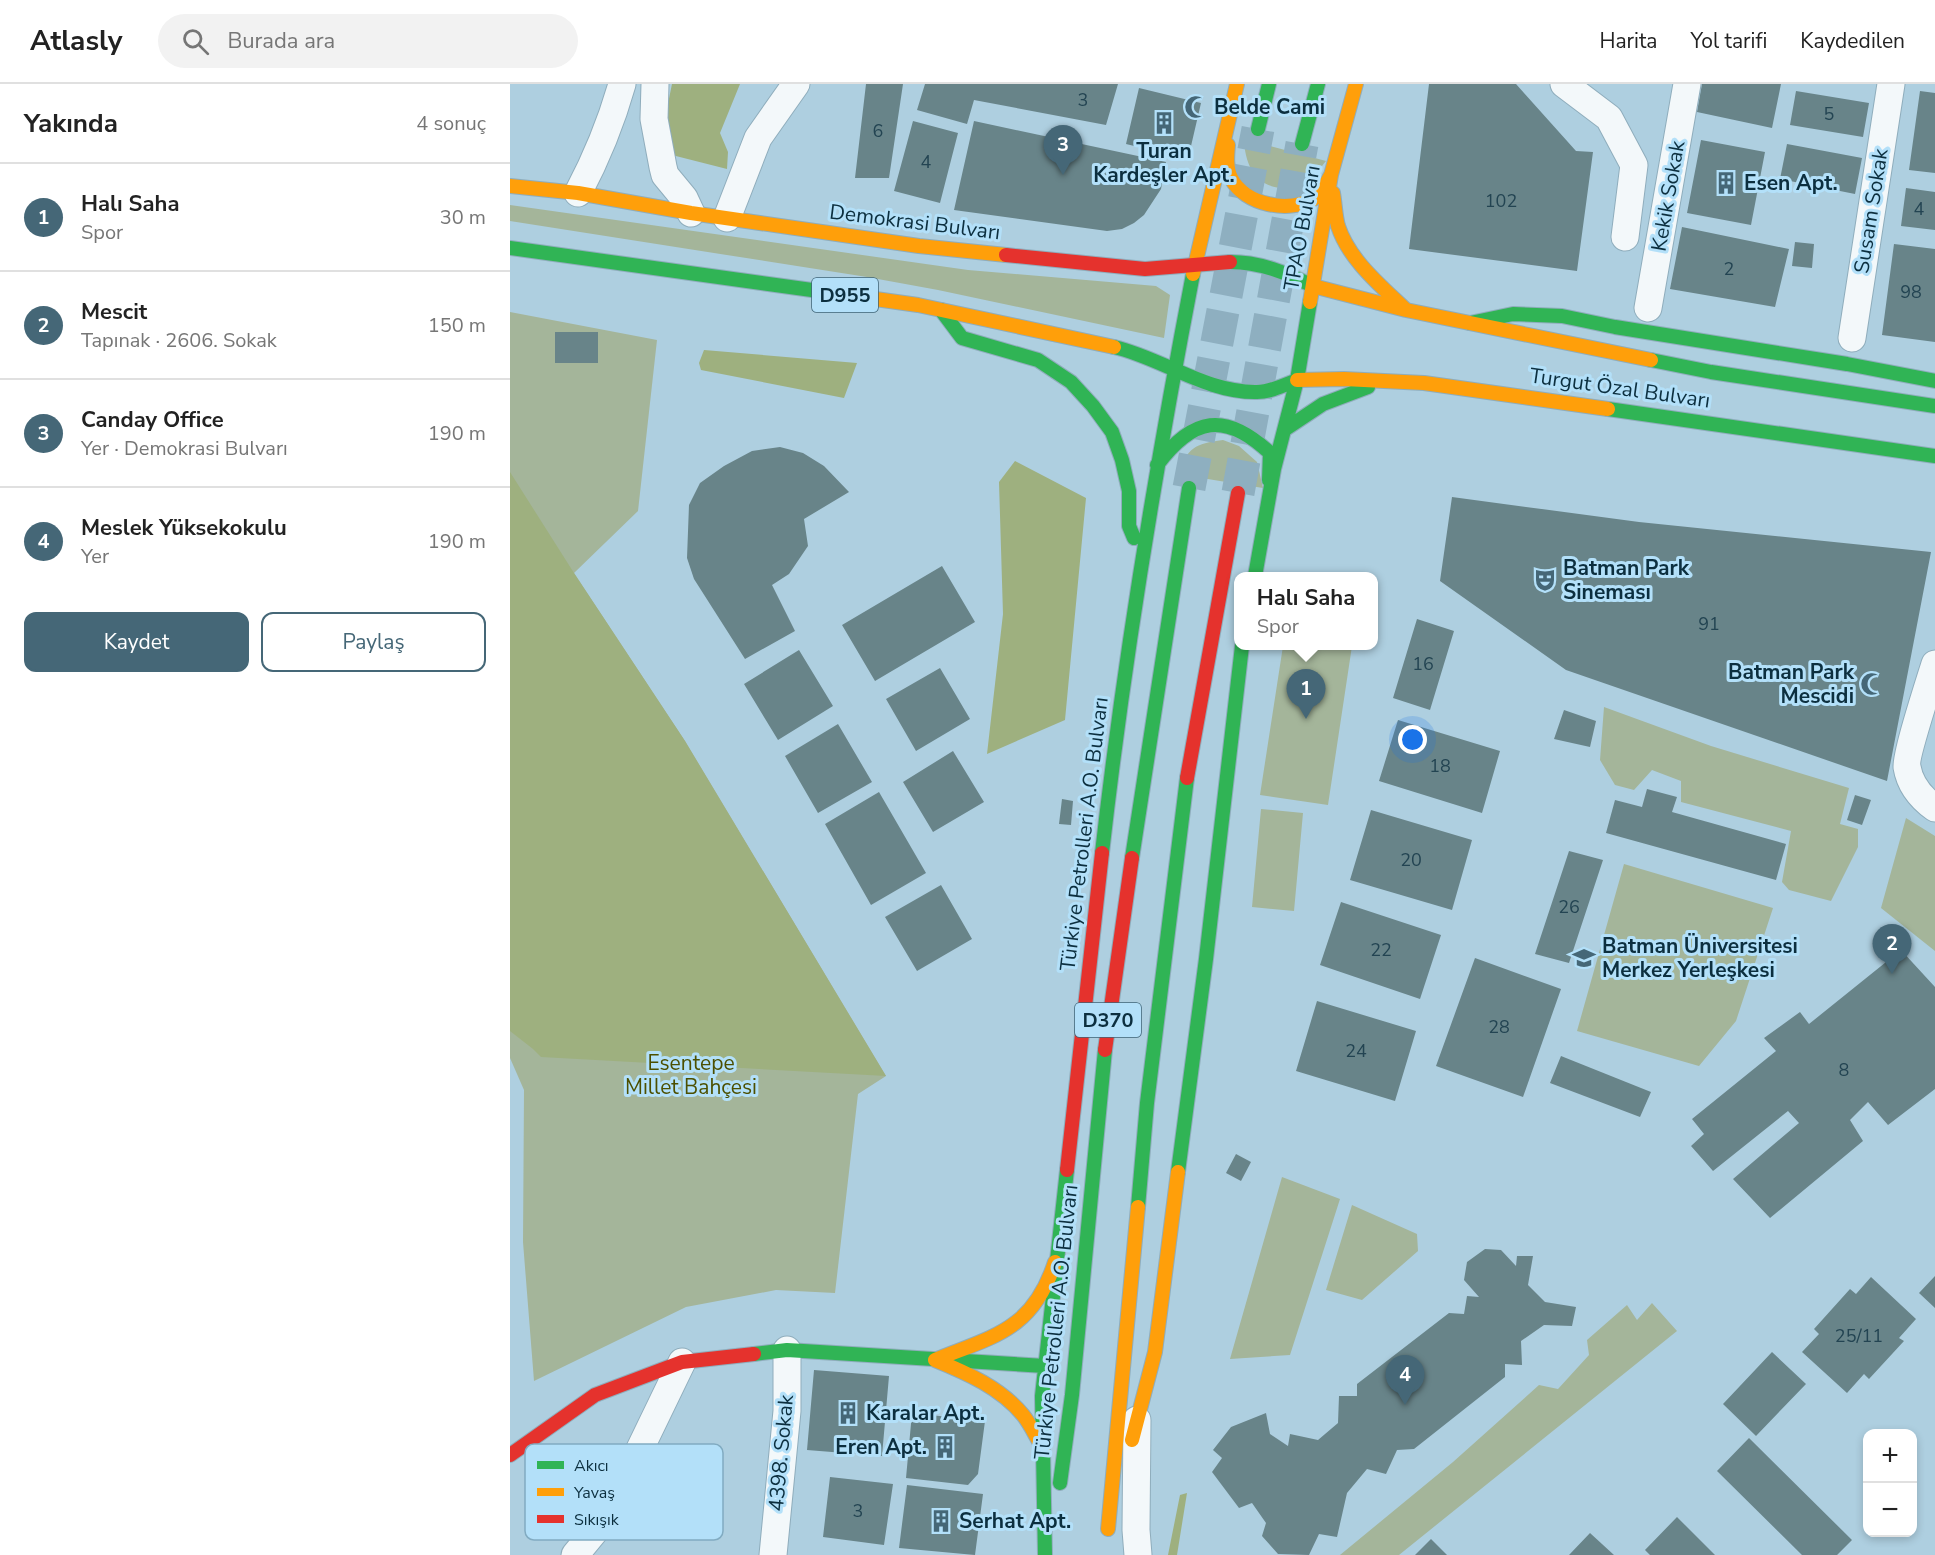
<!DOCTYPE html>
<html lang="tr">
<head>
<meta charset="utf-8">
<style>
	:root { --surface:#fff; --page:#f2f2f2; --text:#222; --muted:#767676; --line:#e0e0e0; --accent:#456777 }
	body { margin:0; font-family:"Nunito Sans",sans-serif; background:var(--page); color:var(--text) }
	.controls { position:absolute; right:18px; bottom:18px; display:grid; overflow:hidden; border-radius:12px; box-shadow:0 3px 9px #0003 }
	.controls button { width:54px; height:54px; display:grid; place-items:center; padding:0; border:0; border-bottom:2px solid var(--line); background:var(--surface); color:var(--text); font:30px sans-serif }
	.you { position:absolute; left:903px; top:656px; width:21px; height:21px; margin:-15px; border:4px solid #fff; border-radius:50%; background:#1a73e8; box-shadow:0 0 0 9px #1a73e833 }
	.badge { display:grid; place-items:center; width:39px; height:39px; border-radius:50%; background:var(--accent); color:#fff; font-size:20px; font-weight:700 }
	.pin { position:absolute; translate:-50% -50px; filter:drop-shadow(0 2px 3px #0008) }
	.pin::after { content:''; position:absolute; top:32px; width:21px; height:18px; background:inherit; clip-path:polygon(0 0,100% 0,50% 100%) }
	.popup { position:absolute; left:724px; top:488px; width:144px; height:78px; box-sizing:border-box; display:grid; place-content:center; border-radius:12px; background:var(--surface); filter:drop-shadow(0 2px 4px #0005); font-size:20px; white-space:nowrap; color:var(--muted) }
	.popup b { font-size:22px; color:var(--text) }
	.popup::after { content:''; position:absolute; left:50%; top:100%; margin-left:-12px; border:12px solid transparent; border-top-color:var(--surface) }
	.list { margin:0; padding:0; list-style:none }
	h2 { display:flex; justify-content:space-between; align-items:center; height:78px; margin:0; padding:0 24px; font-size:26px }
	h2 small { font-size:20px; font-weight:400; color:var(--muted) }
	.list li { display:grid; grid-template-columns:39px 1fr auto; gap:18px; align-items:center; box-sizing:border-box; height:108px; padding:0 24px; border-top:2px solid var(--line) }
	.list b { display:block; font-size:22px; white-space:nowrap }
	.list p { margin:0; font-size:20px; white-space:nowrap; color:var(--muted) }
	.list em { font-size:20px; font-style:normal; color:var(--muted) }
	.actions { display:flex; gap:12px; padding:18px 24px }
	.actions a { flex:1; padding:14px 0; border:2px solid var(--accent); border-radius:12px; text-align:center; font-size:21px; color:var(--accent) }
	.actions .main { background:var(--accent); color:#fff }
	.icon { flex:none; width:33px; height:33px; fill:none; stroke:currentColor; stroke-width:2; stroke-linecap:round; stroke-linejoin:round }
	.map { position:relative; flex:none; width:1425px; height:1471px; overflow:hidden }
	header { display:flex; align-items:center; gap:36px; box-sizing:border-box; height:84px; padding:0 30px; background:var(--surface); border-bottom:2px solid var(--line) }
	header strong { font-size:28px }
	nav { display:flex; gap:33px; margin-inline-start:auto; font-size:21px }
	.search { width:420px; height:54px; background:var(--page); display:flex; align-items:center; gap:15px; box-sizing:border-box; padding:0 21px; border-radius:33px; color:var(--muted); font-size:22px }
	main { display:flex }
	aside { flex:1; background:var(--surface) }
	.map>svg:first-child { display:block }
	.green { fill:#a4b59a }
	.forest { fill:#9eb07f }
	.building { fill:#688489 }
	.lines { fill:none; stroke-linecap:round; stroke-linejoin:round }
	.highway-tunnel { stroke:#8eafc0; stroke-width:33; stroke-dasharray:33 16; stroke-linecap:butt }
	.street-casing { stroke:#8fadbc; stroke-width:29 }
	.fast-casing { stroke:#8fadbc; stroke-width:16 }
	.slow-casing { stroke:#8fadbc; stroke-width:16 }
	.jam-casing { stroke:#8fadbc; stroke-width:16 }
	.street { stroke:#f3f8fa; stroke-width:27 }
	.fast { stroke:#30b455; stroke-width:14 }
	.slow { stroke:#ff9f0a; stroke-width:14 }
	.jam { stroke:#e5322d; stroke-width:14 }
	.labels { text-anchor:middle; stroke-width:6; stroke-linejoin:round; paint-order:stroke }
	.number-label { font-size:18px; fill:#234452 }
	.shield { fill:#b3e0f9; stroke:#3e6477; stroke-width:1.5 }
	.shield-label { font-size:20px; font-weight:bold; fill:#0c2f3f }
	.poi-label { font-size:21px; font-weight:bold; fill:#0c2f3f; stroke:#b3e0f9; text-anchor:start }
	.street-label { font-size:21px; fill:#0c2f3f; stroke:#b3e0f9 }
	.park-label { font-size:21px; fill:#4c4f00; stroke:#b3e0f9 }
	.key { fill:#b3e0f9; stroke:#81abc1; stroke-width:1.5 }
	.key-label { font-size:16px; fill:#0c2f3f }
</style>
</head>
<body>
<header>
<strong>Atlasly</strong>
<div class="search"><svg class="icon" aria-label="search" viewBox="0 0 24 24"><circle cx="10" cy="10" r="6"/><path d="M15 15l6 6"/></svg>Burada ara</div>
<nav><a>Harita</a><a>Yol tarifi</a><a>Kaydedilen</a></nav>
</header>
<main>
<aside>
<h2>Yakında<small>4 sonuç</small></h2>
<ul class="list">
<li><span class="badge">1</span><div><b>Halı Saha</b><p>Spor</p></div><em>30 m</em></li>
<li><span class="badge">2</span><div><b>Mescit</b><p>Tapınak · 2606. Sokak</p></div><em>150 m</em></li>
<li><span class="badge">3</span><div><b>Canday Office</b><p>Yer · Demokrasi Bulvarı</p></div><em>190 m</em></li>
<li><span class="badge">4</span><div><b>Meslek Yüksekokulu</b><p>Yer</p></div><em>190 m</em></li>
</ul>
<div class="actions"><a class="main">Kaydet</a><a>Paylaş</a></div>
</aside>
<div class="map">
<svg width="1425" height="1471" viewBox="0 0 1425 1471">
	<rect width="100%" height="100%" fill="#aecfe0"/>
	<path class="green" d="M734 55 816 77C810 84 804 94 797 99 792 104 786 104 779 104 748 106 735 84 734 55Z
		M0 121 458 186 646 202 660 211 654 254 428 206 357 193 0 137Z
		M0 228 147 256 128 427 64 489 175 657 376 992 348 1010 325 1209 266 1206 176 1223 24 1297 13 1158 14 1006 0 974Z
		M713 356 729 362 747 378 753 404 667 390C679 363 684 360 713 356Z
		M773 562H842L818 721 750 711Z
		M1094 623 1201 662 1339 704 1330 740 1348 745V763L1321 817 1279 806 1272 798 1281 747 1171 718V697L1142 686 1124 706 1105 701 1090 676Z
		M751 725 793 729 784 827 742 823Z
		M1396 734 1425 752V867L1371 824Z
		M1114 780 1263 824 1226 937 1189 982 1067 947Z
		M772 1093 830 1115 780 1271 720 1275Z
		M842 1121 907 1150 908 1167 852 1216 816 1206Z
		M1142 1219 1167 1247 889 1471H830L943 1378 1029 1301 1048 1305 1079 1271 1077 1256 1117 1221 1127 1236Z"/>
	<path class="forest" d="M162 0H230L210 49 218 68 217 85 158 70 155 34Z
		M194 266 347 279 334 314 191 286 189 279Z
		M505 377 576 414 555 636 477 670 493 530 489 398Z
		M0 388 64 489 175 657 376 992 31 973 23 965 0 947Z
		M677 1409 667 1471H658L670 1411Z"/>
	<path class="building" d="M356 0H393L379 94H345Z
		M415 0H608L596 41 464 16 457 40 407 26Z
		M919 0H1006L1066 67 1083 68 1067 187 899 165Z
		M1192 0H1271L1262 44 1187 28Z
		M629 4 691 19 678 75 616 60Z
		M1286 7 1359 19 1353 53 1280 41Z
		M1410 7 1425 9V89L1399 86Z
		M403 37 448 49 430 119 384 107Z
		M464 37 656 78 651 105 634 131 624 139 612 145 597 147 444 126Z
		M1191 56 1255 68 1241 141 1177 129Z
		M1277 60 1352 74 1345 110 1270 95Z
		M1396 104 1425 108V146L1391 142Z
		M1172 143 1279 165 1265 223 1160 205Z
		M1285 158 1304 160 1302 184 1282 182Z
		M1384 160 1425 165V258L1372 251Z
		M45 248H88V279H45Z
		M270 363 293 369 314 382 339 408 294 435 298 462 279 490 262 501 285 547 235 575 184 495 177 474 179 421 190 399 214 382 242 367Z
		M942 413 1129 438 1421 468 1377 697 1056 586 930 497Z
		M432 482 465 538 365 597 332 541Z
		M907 535 944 547 920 626 883 614Z
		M289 566 323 622 268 656 234 600Z
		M430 584 460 635 406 667 376 615Z
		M1054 626 1086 637 1080 663 1044 655Z
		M888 636 990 667 972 729 869 697Z
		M328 640 362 698 308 729 275 672Z
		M443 667 474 718 423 748 393 698Z
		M1137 705 1167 713 1162 728 1276 760 1266 796 1096 749 1105 716 1132 723Z
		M369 708 416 789 361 821 315 740Z
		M1345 711 1361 716 1352 741 1337 736Z
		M552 715 563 717 561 741 549 740Z
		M861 726 962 756 942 826 840 796Z
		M1059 767 1093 776 1059 879 1025 870Z
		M431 801 462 855 407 887 375 833Z
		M831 818 931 851 910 915 810 881Z
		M1391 866 1425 903V1005L1378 1041 1358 1018 1340 1036 1353 1057 1260 1134 1223 1095 1289 1039 1278 1027 1203 1087 1181 1062 1194 1050 1182 1035 1266 967 1254 954 1290 928 1299 940Z
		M965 874 1051 905 1013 1013 926 982Z
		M807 917 906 947 885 1017 786 987Z
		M1051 972 1141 1008 1130 1033 1040 999Z
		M726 1070 741 1078 731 1097 716 1089Z
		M975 1165 991 1166 1006 1182 1007 1172H1023L1018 1201 1035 1218 1066 1223 1062 1242 1034 1241 1011 1257 1012 1281 995 1280V1293L904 1365 887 1366 876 1390 857 1385 837 1409 827 1453 809 1450 799 1471 768 1470 752 1452 756 1439 742 1419 729 1424 702 1388 712 1374 703 1366 721 1343 756 1329 760 1350 778 1362 780 1350 808 1356 828 1339 829 1312H847V1300L939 1229 954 1230 957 1212 969 1213 954 1196 957 1178Z
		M1425 1192V1224L1409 1209Z
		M1361 1193 1406 1235 1389 1254 1394 1257 1359 1295 1354 1290 1337 1309 1292 1268 1309 1250 1304 1245 1340 1205 1346 1210Z
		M1262 1268 1296 1300 1246 1352 1213 1320Z
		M304 1286 379 1292 372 1372 297 1366Z
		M402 1329 475 1337 468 1390 458 1401 396 1394Z
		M1239 1354 1342 1456 1327 1471H1292L1207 1387Z
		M320 1393 383 1400 374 1461 313 1453Z
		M397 1401 473 1410 465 1471 389 1464Z
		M1167 1433 1205 1471H1140L1135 1466Z
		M1080 1449 1104 1471H1059Z
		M921 1455 937 1471H905Z"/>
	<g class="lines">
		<path class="highway-tunnel" d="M679 404 748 45
			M728 409 792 60"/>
		<g class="street-casing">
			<path id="street" d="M145 0 144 35 153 83 155 91 174 114 181 129
				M1054 0 1099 34 1124 81 1115 153
				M68 109C87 73 101 39 112 0
				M217 134 248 54 286 0
				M1138 224 1177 0
				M1342 254 1381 0
				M1425 580C1420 596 1395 673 1397 683 1400 701 1411 714 1425 724
				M627 1336 626 1446 628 1471
				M65 1471 98 1431 172 1278
				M263 1471 277 1327V1266"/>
		</g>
		<g class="fast-casing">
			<path id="fast" d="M748 45 759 0
				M792 60 808 0
				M0 164 309 207
				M720 178C751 178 776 189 803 202
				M431 226 452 254 528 276 561 298 583 322 602 348 612 376 619 407V442L624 454
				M960 239 1003 230 1052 232 1105 243 1337 280 1425 297
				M604 263C652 274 696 309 747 308 761 308 774 301 787 296
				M1141 276 1201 288 1425 322
				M1098 325 1425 372
				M774 346 813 320 858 303
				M647 381C683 333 715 327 760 369L759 396
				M745 492 764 385 787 296 800 218
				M592 769C614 575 646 382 683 190
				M622 774 679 404
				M668 1088 696 875 732 562
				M628 1123 637 1019 677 694
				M244 1270 277 1266 535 1282
				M550 1399 562 1311 595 966
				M535 1471 532 1312 557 1086"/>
		</g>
		<g class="slow-casing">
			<path id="slow" d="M718 61C717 72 716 84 721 94 734 121 780 130 805 114 812 109 816 99 821 91
				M0 102 68 109 181 129 409 162 496 171
				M823 109C825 120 825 131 828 142 839 176 871 202 896 226
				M683 190 727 0
				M803 202 896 226 1141 276
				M309 207 408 221 604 263
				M800 218 821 91 846 0
				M787 296 834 295 914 299 1098 325
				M622 1356 645 1268 668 1088
				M533 1364C526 1353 521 1341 513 1331 491 1304 457 1289 425 1276 484 1252 523 1246 545 1178
				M598 1445 628 1123"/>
		</g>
		<g class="jam-casing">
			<path id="jam" d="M496 171 635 185 720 178
				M677 694 728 409
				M595 966 622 774
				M557 1086 592 769
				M0 1371 85 1311 172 1278 244 1270"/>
		</g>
		<use href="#street" class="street"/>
		<use href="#fast" class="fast"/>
		<use href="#slow" class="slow"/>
		<use href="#jam" class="jam"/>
	</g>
	<defs>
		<g id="mosque-bare" transform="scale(1.8)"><path d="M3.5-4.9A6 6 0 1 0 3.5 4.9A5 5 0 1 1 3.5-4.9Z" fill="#456777" stroke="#b3e0f9" stroke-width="2.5" paint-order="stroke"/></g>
		<g id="building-bare" transform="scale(1.8)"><path d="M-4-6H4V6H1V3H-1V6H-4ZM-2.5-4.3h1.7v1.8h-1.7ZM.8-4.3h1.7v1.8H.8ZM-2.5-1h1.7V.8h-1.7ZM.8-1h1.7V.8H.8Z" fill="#456777" stroke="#b3e0f9" stroke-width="2.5" paint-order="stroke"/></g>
		<g id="theatre-bare" transform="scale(1.8)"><path d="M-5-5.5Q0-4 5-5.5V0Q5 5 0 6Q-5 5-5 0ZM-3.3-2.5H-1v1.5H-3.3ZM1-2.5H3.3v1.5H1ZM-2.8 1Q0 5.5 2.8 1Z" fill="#456777" stroke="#b3e0f9" stroke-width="2.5" paint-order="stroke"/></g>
		<g id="university-bare" transform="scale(1.8)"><path d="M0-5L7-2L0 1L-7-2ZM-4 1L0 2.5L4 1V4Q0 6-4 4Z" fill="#456777" stroke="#b3e0f9" stroke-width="2.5" paint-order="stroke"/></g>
	</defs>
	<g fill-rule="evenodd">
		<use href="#mosque-bare" x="686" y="23"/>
		<use href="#building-bare" x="654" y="39"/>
		<use href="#building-bare" x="1216" y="99"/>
		<use href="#theatre-bare" x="1035" y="496"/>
		<use href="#mosque-bare" x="1362" y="600"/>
		<use href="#university-bare" x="1074" y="874"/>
		<use href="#building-bare" x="338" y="1329"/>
		<use href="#building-bare" x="435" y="1363"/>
		<use href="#building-bare" x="431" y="1437"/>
	</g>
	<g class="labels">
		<g class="number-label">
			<text x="573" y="22">3</text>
			<text x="1319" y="36">5</text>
			<text x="368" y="53">6</text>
			<text x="416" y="84">4</text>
			<text x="991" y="123">102</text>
			<text x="1409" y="131">4</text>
			<text x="1219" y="191">2</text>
			<text x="1401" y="214">98</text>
			<text x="1199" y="546">91</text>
			<text x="913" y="586">16</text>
			<text x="930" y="688">18</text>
			<text x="901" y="782">20</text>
			<text x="1059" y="829">26</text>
			<text x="871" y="872">22</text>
			<text x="989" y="949">28</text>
			<text x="846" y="973">24</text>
			<text x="1334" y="992">8</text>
			<text x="1349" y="1258">25/11</text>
			<text x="348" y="1433">3</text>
		</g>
		<g class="shield">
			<rect x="302" y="194" width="66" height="34" rx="4.5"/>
			<rect x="565" y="919" width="66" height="34" rx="4.5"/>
		</g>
		<g class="shield-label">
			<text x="335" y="218">D955</text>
			<text x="598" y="943">D370</text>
		</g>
		<g class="poi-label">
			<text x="704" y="30">Belde Cami</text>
			<text x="654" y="74" text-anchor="middle">Turan<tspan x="654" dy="24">Kardeşler Apt.</tspan></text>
			<text x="1234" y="106">Esen Apt.</text>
			<text x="1053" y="491">Batman Park<tspan x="1053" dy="24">Sineması</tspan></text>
			<text x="1344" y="595" text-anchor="end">Batman Park<tspan x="1344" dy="24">Mescidi</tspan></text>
			<text x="1092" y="869">Batman Üniversitesi<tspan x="1092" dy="24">Merkez Yerleşkesi</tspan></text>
			<text x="356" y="1336">Karalar Apt.</text>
			<text x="417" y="1370" text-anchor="end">Eren Apt.</text>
			<text x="449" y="1444">Serhat Apt.</text>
		</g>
		<g class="street-label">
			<text transform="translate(1158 112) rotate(-80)" y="7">Kekik Sokak</text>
			<text transform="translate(1361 127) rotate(-81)" y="7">Susam Sokak</text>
			<text transform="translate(405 138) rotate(7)" y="7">Demokrasi Bulvarı</text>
			<text transform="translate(792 144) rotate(-80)" y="7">TPAO Bulvarı</text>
			<text transform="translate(1110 304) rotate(8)" y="7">Turgut Özal Bulvarı</text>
			<text transform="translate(574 750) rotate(-83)" y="7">Türkiye Petrolleri A.O. Bulvarı</text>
			<text transform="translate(546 1238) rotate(-84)" y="7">Türkiye Petrolleri A.O. Bulvarı</text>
			<text transform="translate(271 1369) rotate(-85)" y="7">4398. Sokak</text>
		</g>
		<g class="park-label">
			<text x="181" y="986">Esentepe<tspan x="181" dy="24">Millet Bahçesi</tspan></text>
		</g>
	</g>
	<rect x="15" y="1360" width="198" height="96" rx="9" class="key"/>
	<rect x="27" y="1377" width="27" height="8" fill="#30b455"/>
	<rect x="27" y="1404" width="27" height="8" fill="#ff9f0a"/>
	<rect x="27" y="1431" width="27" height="8" fill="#e5322d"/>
	<g class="key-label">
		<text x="64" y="1387">Akıcı</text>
		<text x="64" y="1414">Yavaş</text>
		<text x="64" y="1441">Sıkışık</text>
	</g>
</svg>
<div class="controls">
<button>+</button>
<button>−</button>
</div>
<div class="you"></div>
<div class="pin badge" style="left:796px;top:635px">1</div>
<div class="popup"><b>Halı Saha</b>Spor</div>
<div class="pin badge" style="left:1382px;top:890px">2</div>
<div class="pin badge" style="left:553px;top:91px">3</div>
<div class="pin badge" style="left:895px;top:1321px">4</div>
</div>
</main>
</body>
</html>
